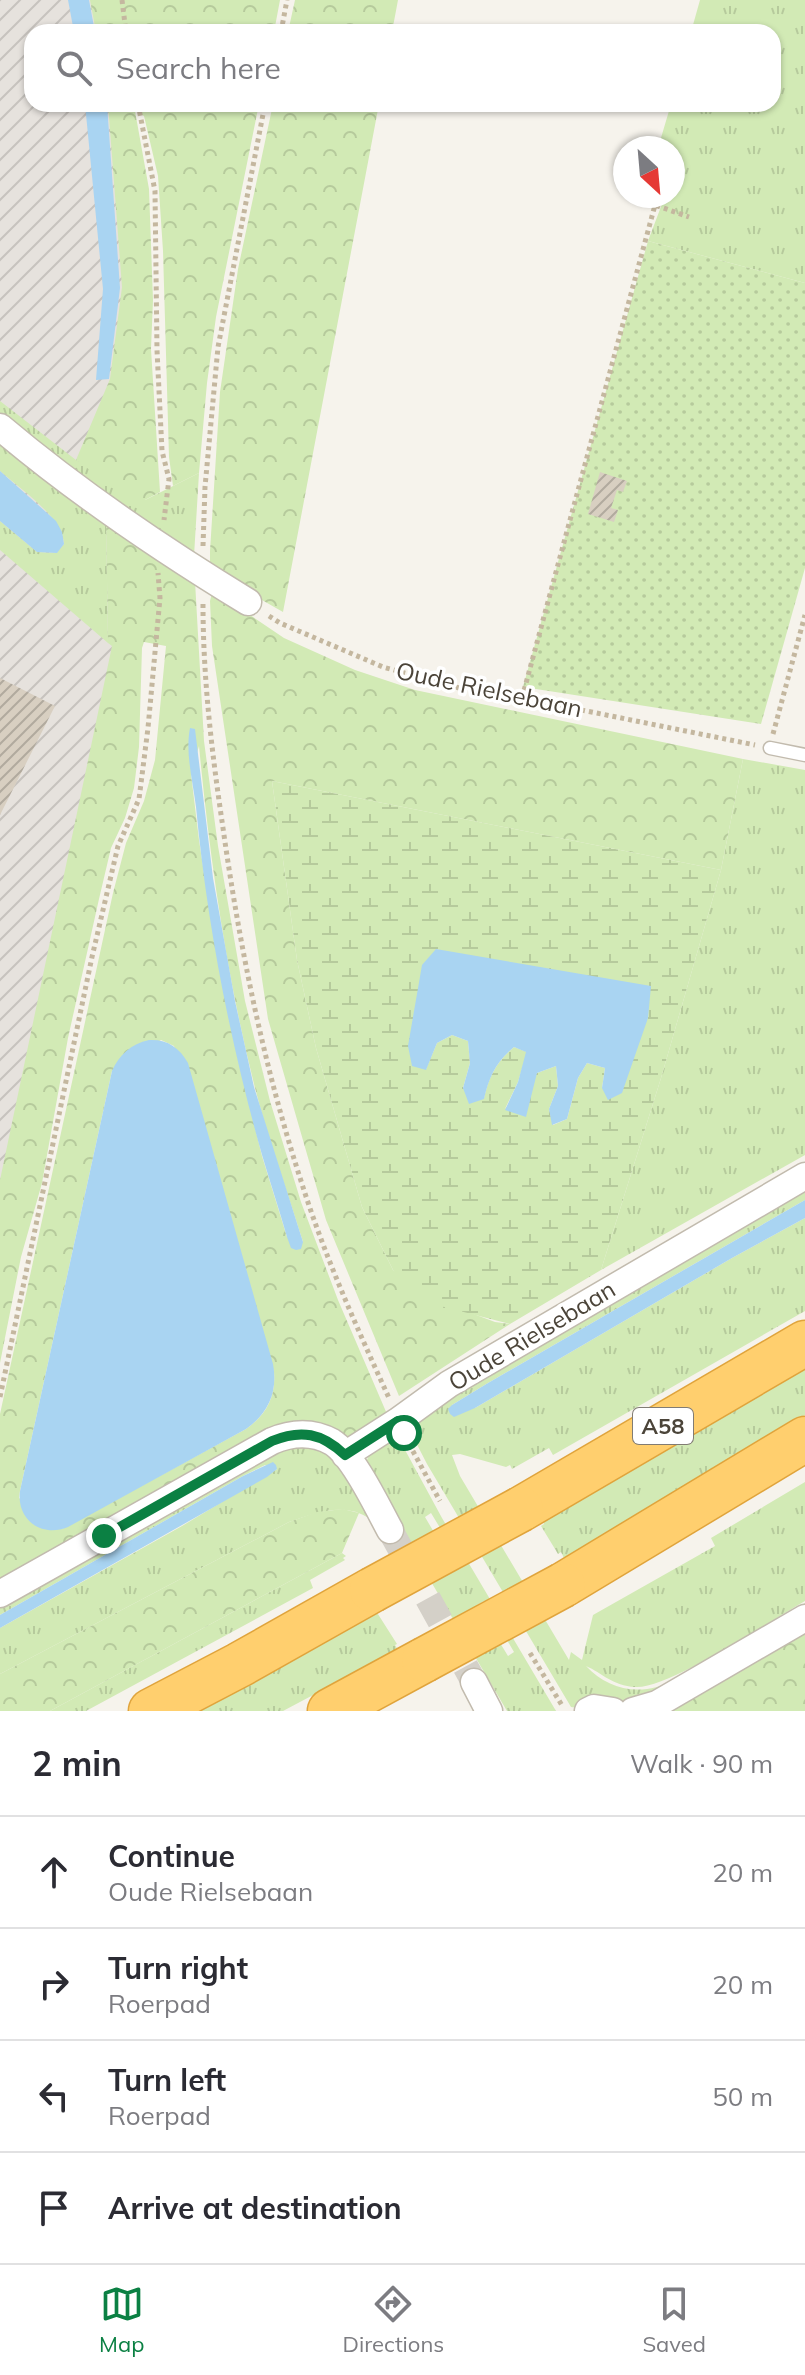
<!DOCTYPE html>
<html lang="en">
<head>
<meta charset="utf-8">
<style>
	:root { --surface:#fff; --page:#f2f2f3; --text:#2b2b33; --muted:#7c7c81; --line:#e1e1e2; --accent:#0b8043 }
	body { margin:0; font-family:Mulish,sans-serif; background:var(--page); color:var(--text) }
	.compass { position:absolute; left:613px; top:136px; width:72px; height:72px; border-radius:50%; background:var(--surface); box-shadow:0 2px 6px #0004; rotate:154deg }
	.stop { position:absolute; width:24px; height:24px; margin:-18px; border:6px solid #0b8043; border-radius:50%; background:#fff }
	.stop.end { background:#0b8043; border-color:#fff; box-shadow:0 2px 8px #0008 }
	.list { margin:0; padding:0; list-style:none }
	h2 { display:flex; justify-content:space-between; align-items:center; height:104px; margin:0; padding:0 32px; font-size:34px }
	h2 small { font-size:26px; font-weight:400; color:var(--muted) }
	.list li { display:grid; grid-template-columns:52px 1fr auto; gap:24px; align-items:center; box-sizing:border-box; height:112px; padding:0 32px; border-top:2px solid var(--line) }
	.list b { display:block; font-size:30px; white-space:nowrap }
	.list p { margin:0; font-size:26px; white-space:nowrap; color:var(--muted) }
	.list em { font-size:26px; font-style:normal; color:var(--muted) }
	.icon { flex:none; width:44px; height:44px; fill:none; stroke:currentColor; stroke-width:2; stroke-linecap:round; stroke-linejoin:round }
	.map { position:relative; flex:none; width:805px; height:1711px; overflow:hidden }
	.search { position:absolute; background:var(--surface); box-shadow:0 2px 6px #0004; left:24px; right:24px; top:24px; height:88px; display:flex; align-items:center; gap:20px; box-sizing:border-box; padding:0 28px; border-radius:24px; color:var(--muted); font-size:30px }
	.sheet { height:552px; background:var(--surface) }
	nav { display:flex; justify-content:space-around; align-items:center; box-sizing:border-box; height:112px; border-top:2px solid var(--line); background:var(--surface); font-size:22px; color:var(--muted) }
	nav a { display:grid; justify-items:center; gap:4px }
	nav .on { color:var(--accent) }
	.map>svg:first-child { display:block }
	.industrial { fill:url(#industrial-furrows) }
	.grass { fill:url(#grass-tufts); fill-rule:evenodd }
	.forest { fill:url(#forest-crowns); fill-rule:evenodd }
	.wetland { fill:url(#wetland-marsh); fill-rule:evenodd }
	.garden { fill:url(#garden-dots) }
	.water { fill:#a9d4f2 }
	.building { fill:url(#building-hatch) }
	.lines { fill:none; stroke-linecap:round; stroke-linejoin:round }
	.minor-tunnel { stroke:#d4d0c8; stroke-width:26; stroke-dasharray:26 13; stroke-linecap:butt }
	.service-casing { stroke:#c2bbae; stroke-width:15 }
	.minor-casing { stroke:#c2bbae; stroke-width:29 }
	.motorway-casing { stroke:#e0a43c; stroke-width:47 }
	.path { stroke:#c4b79f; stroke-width:5; stroke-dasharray:4 4; stroke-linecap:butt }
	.service { stroke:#fff; stroke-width:12 }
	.minor { stroke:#fff; stroke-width:26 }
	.motorway { stroke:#ffcf6e; stroke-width:44 }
	.motorway-bridge-casing { stroke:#e0a43c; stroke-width:47; stroke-linecap:butt }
	.motorway-bridge { stroke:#ffcf6e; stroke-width:44 }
	.route { stroke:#0b8043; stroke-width:10 }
	.labels { text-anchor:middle; stroke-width:7; stroke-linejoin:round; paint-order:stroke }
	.shield { fill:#fff; stroke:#817c74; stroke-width:2 }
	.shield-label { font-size:22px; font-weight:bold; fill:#4b4439 }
	.street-label { font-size:24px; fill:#4b4439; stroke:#fff }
</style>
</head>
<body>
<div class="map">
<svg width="805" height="1711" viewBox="0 0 805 1711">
	<defs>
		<pattern id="industrial-furrows" width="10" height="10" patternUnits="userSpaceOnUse" patternTransform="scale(2)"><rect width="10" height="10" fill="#e6e2dd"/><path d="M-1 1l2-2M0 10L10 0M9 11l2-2" fill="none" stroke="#c7c3be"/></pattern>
		<pattern id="grass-tufts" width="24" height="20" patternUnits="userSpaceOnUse" patternTransform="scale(2)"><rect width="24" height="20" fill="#d2eab5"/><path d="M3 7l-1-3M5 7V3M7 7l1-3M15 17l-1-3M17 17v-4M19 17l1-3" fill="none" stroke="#b6ca9c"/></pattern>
		<pattern id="forest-crowns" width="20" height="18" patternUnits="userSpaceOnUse" patternTransform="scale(2)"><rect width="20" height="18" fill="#d2eab5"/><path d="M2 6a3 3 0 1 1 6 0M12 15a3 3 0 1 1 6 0" fill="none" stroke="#b6ca9c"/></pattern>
		<pattern id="wetland-marsh" width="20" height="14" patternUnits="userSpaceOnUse" patternTransform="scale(2)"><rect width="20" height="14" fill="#d2eab5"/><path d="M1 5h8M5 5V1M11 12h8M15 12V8" fill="none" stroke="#b6ca9c"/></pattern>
		<pattern id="garden-dots" width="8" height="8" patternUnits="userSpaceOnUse" patternTransform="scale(2)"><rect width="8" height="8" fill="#d2eab5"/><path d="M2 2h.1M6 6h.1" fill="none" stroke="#b6ca9c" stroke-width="1.8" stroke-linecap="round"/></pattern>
		<pattern id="building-hatch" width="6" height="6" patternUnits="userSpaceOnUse" patternTransform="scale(2)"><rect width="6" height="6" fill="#d8cfc1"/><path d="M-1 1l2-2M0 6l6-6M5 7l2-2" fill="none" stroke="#b1aa9e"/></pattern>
	</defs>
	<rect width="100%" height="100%" fill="#f6f3ec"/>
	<path class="industrial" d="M0 0H102L110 32H32V104H115L139 443 119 767 0 1323Z"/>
	<path class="grass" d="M700 0H805V283L648 241 665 196H673V148H658L671 104H773V32H691Z
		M0 401 76 460 145 500 199 473 194 556 191 557 0 416Z
		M0 437 106 519 108 643 0 550V521L37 552 56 553 64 544C63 517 20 489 0 471Z
		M743 759 805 770V1155L601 1270 661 1078 721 870Z
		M805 1184V1200L488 1383 452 1405 475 1408 732 1258 805 1218V1311L553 1455 549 1448 512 1469 510 1465 506 1467 460 1454 452 1455 460 1476 569 1660 571 1652 582 1660 593 1615 715 1546 711 1538 805 1482V1601C772 1620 667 1690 635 1687 613 1686 602 1673 586 1666 602 1683 623 1692 647 1689 671 1686 694 1668 714 1657 744 1639 775 1621 805 1603V1611L631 1703 595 1702 578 1708 571 1707 427 1464 409 1429 411 1420Z
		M805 1367V1415L564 1558 561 1552 558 1554 541 1526 544 1524 542 1518Z
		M393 1437H398L442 1518 556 1711H507L366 1471C364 1452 379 1446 393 1437ZM431 1513 462 1564 455 1568 425 1517ZM484 1601 514 1652 508 1656 477 1605Z
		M286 1443 334 1453 370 1519C345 1501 315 1513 289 1522L0 1674V1628L182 1526 277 1469 265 1465 243 1476 0 1615V1603Z
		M342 1553 346 1556 343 1558 345 1560 310 1580 313 1588 86 1711H50Z
		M376 1611 397 1644 395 1645 398 1650 283 1711H190Z"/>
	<path class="forest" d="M90 0H280L274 32H96Z
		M295 0H398L392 32H288Z
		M108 104H259L216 317 207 383 199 473 173 486 169 457 163 251 158 176 144 116 135 111 149 189 153 300 151 349 160 492 145 500 130 499 76 460 110 379 122 287Z
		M273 104H379L283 612 216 574 210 565V551L220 392 238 269Z
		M106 519 195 581 204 741 218 846 245 1001 270 1101 301 1202 338 1300 387 1414 346 1440 314 1428 0 1586V1414L113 893 126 843 144 801 155 760 166 646 144 642 142 648 139 747 134 788 125 818 111 848 99 899 68 1038 42 1183 21 1257 0 1363V1180L112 646 108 643ZM199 746C210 860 226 973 254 1084 267 1137 287 1190 303 1242L287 1237 262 1156 239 1063 214 938 199 840 191 774ZM161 1040 174 1046 274 1372C276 1397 266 1415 246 1429L62 1529 19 1498 20 1491 112 1071Z
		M212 593 219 594 284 638 355 670 415 690 743 759 721 870 272 781 297 960 316 1048 362 1207 393 1270 463 1310 495 1322 510 1324 399 1396 326 1220 268 1019 212 646 210 601Z
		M343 1509 359 1513 342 1553 50 1711H0V1674L289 1522 317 1512Z
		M805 1623V1711H652Z"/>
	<path class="wetland" d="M272 781 721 870 661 1078 601 1270 510 1324 429 1303 393 1270 362 1207 316 1048 297 960ZM436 949 648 1018 602 1088 605 1068 587 1063 578 1078 567 1119 553 1125 549 1109 558 1086 556 1066 537 1073 505 1109 518 1082 527 1052 514 1047C496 1062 489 1077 484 1098L463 1088 470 1063 468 1041 452 1035 437 1043 426 1069Z"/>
	<path class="garden" d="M648 241 805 283V568L761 724 523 687Z"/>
	<path class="water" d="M68 0H89L95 32H74Z
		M85 104H107L120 288 109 379 96 380 103 289Z
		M0 471 56 521 62 532 64 544 57 553 37 552 0 521Z
		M190 728 195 729 213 878 235 1001 254 1087 303 1242 301 1249 296 1250 291 1248 287 1237C279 1209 270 1182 262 1155 230 1042 207 924 196 807 193 782 185 753 190 728Z
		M436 949 651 986 648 1018 622 1093 608 1100 602 1088 605 1068 587 1063 578 1078 567 1119 552 1125 549 1109 558 1086 556 1066 537 1073 526 1117 505 1110 518 1082 526 1052 514 1047C496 1062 489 1077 484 1099L469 1104 463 1088 470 1063 468 1041 452 1035 437 1043 426 1070 412 1066 408 1046 422 965Z
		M149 1040C167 1039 179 1047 188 1063L273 1364C278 1391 269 1413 246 1429L68 1527C42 1538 16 1520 20 1491L112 1071C119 1055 131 1044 149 1040Z
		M805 1200V1218L732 1258 475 1408 454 1417 450 1414 448 1409 452 1405 488 1383Z
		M273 1462 276 1465 277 1469 267 1477 0 1628V1615L243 1476Z"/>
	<path class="building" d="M600 472 627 481 623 492 617 490 611 508 618 510 614 522 588 514Z
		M0 678 55 706 0 815Z"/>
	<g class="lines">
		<path class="minor-tunnel" d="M390 1530 474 1682"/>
		<g class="service-casing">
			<path id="service" d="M770 748 805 755"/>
		</g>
		<g class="minor-casing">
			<path id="minor" d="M0 427C78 493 161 549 248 602
				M345 1455 398 1421 449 1384 805 1176
				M0 1594 272 1441C291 1433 312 1431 332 1442 353 1455 378 1508 390 1530
				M474 1682 489 1711
				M588 1711 594 1708 613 1711
				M633 1711 657 1704 805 1618"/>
		</g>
		<g class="motorway-casing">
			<path id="motorway" d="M521 1509 805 1343
				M563 1585 805 1439
				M151 1711 239 1665 372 1590
				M330 1711 424 1660"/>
		</g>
		<path class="path" d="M122 0 126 32
			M281 32 287 0
			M138 104 155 191 157 350 162 451 169 479 164 520
			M203 546 205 487 218 347 265 104
			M203 604C203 679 212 754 223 828 240 949 264 1067 302 1184 325 1257 357 1328 389 1398
			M269 616 280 623 383 667 470 691 522 698 755 745
			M522 698 655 205 689 217
			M773 734 805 615
			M0 1397 92 957 118 846 139 799 148 728 160 598 158 573
			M409 1444 440 1501
			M530 1653 563 1707"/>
		<use href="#service" class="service"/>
		<use href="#minor" class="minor"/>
		<use href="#motorway" class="motorway"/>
		<g class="motorway-bridge-casing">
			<path id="motorway-bridge" d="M372 1590 521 1509
				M424 1660 563 1585"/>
		</g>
		<use href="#motorway-bridge" class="motorway-bridge"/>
	</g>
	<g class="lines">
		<path class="route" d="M104 1536 272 1441C301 1429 322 1433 345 1455L398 1421 404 1433"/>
	</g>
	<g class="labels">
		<rect class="shield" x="633" y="1408" width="60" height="36" rx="6"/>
		<g class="shield-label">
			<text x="663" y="1434">A58</text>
		</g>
		<g class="street-label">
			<text transform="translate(489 690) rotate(12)" y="8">Oude Rielsebaan</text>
			<text transform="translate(532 1336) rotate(-31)" y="8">Oude Rielsebaan</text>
		</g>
	</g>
</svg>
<svg class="compass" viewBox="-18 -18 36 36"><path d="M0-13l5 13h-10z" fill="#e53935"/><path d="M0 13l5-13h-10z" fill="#7c7c81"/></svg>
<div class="stop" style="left:404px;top:1433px"></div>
<div class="stop end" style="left:104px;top:1536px"></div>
<div class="search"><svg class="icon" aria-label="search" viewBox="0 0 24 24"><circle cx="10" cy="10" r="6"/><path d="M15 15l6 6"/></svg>Search here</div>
</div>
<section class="sheet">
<h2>2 min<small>Walk · 90 m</small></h2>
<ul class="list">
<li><svg class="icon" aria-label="ahead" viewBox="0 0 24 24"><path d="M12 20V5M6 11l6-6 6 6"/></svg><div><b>Continue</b><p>Oude Rielsebaan</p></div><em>20 m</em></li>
<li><svg class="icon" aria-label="right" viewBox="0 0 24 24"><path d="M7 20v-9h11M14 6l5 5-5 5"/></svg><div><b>Turn right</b><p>Roerpad</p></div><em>20 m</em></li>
<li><svg class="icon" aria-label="left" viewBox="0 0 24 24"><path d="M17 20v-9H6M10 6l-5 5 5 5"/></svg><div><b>Turn left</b><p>Roerpad</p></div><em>50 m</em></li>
<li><svg class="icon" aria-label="arrive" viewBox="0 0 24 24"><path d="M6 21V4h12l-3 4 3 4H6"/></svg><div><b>Arrive at destination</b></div></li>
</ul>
</section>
<nav>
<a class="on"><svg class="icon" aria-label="map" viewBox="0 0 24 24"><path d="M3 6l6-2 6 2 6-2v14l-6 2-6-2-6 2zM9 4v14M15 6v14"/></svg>Map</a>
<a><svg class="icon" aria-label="directions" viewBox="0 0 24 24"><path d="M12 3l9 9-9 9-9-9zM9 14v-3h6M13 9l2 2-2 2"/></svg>Directions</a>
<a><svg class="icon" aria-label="saved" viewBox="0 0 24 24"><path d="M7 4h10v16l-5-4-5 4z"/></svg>Saved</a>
</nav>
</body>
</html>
